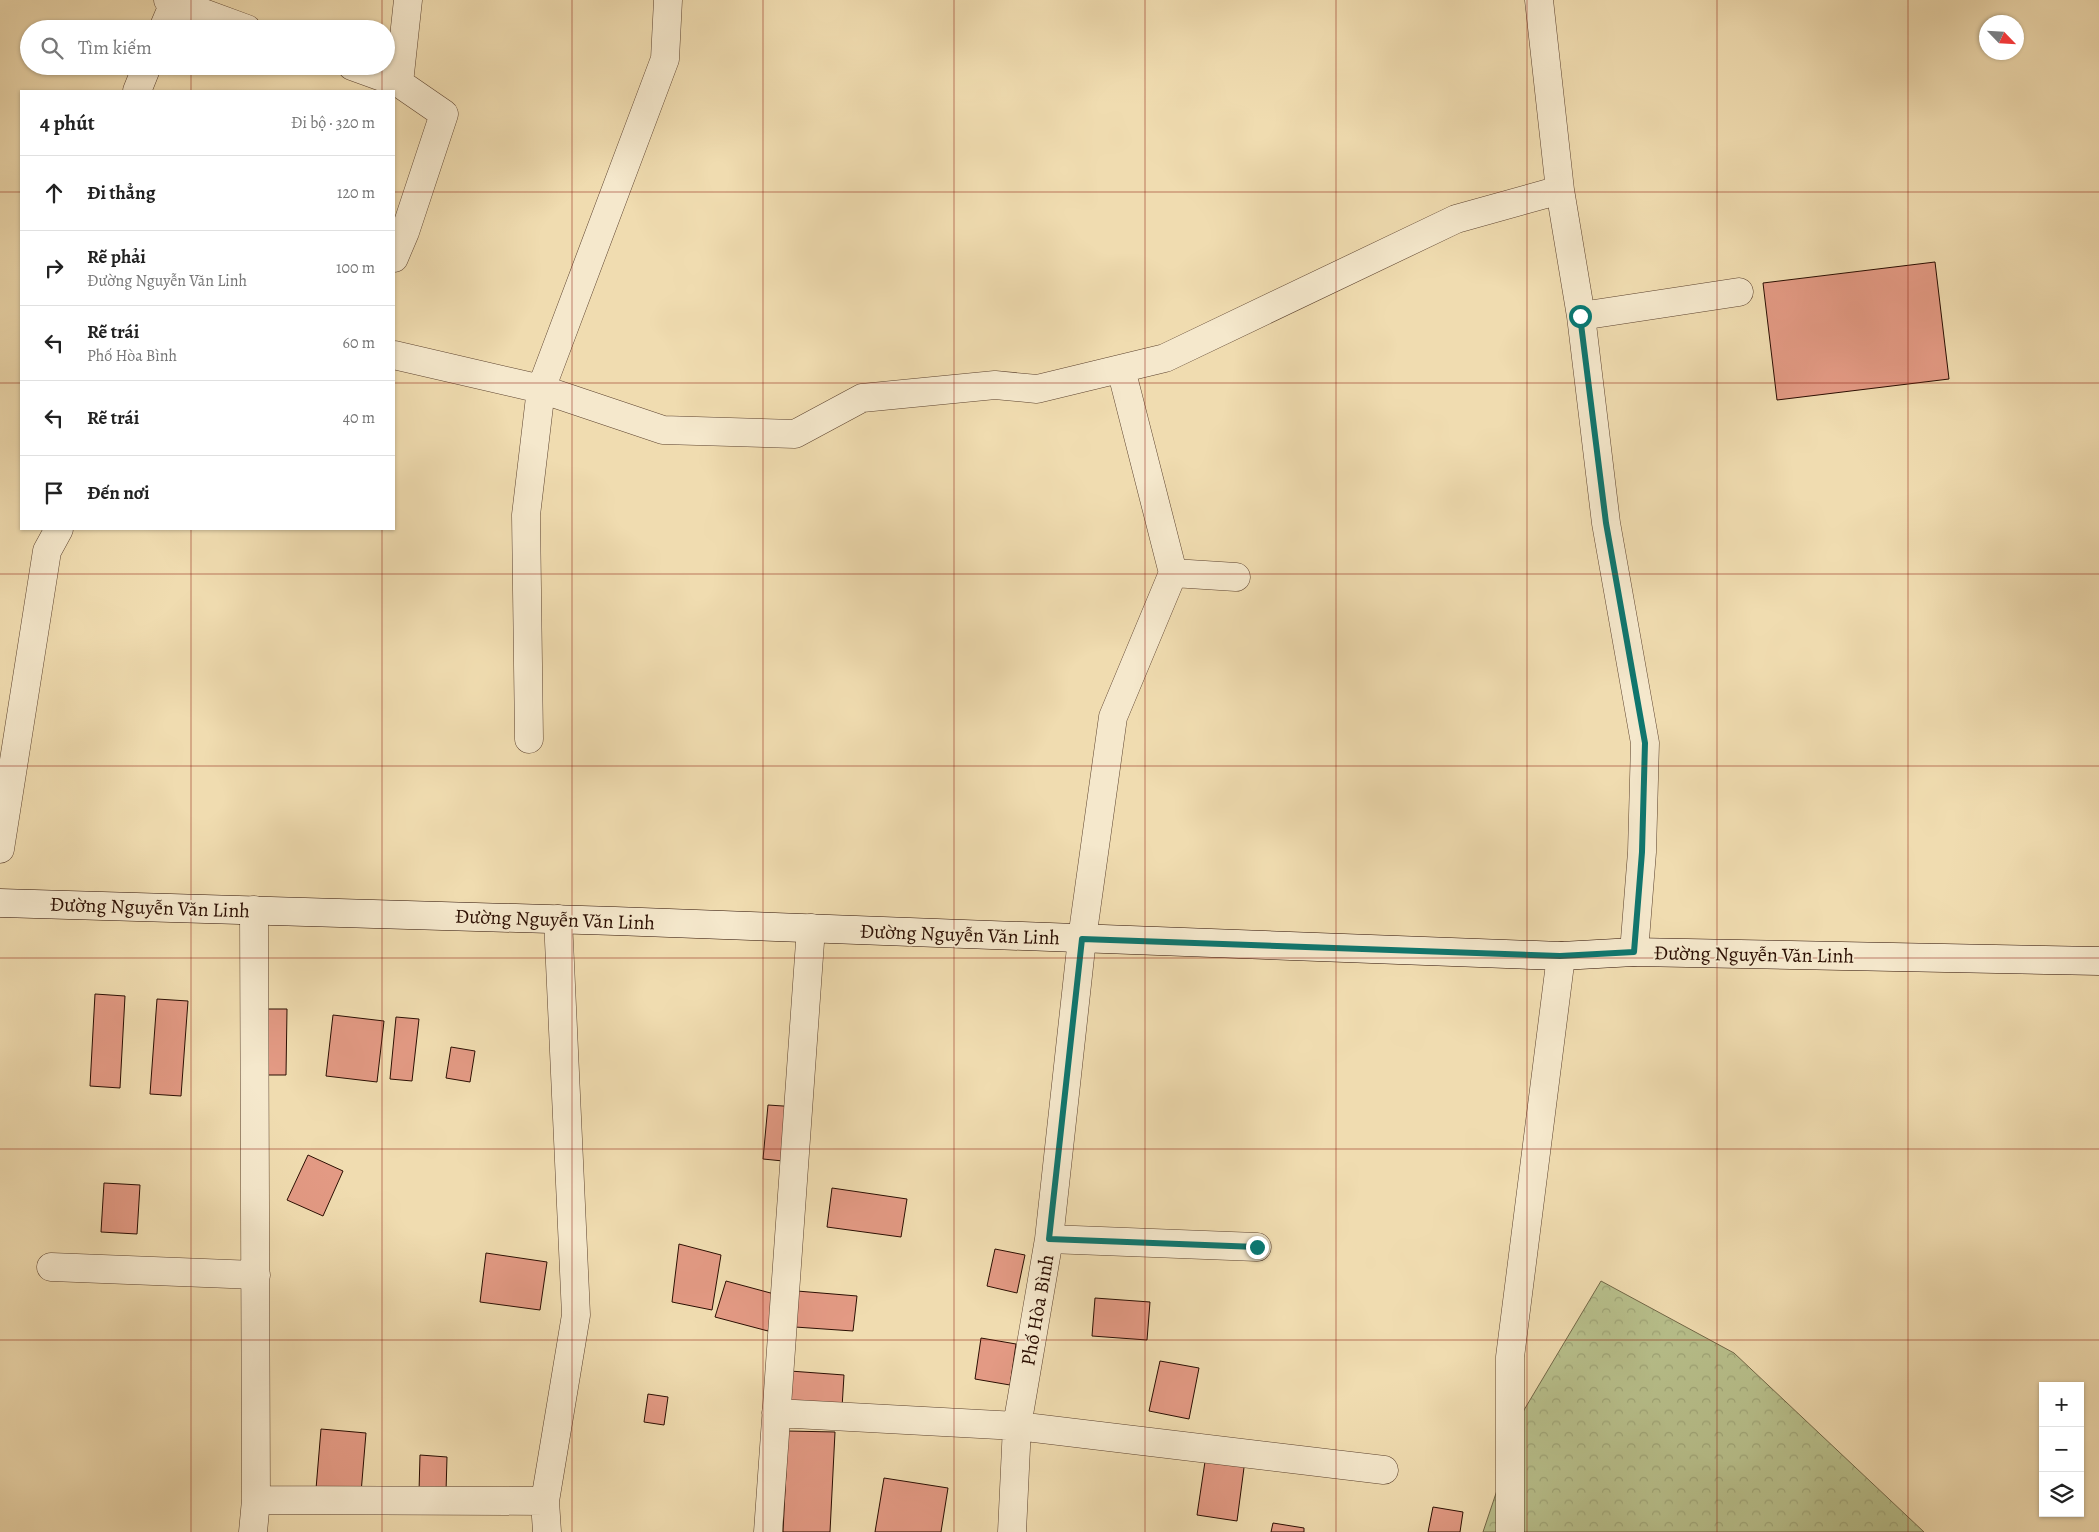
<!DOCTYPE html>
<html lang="vi">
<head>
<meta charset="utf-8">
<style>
	:root { --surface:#fff; --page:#f2f2f2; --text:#222; --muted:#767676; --line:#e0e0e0 }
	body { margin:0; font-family:Alegreya,serif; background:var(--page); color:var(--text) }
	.controls { position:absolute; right:15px; bottom:15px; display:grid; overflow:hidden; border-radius:0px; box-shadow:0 1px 4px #0004 }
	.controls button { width:45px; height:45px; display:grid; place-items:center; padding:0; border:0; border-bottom:1px solid var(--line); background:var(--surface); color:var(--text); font:25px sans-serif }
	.compass { position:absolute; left:1979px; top:15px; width:45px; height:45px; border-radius:50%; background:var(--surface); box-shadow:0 1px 4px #0004; rotate:115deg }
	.stop { position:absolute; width:15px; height:15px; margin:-11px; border:4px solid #0f766e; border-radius:50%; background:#fff }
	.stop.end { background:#0f766e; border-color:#fff; box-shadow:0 1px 5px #0008 }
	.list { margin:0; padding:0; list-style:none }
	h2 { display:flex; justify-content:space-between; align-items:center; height:65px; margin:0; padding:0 20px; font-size:21px }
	h2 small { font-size:16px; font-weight:400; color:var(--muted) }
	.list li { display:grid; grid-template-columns:32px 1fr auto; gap:15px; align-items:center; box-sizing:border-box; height:75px; padding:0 20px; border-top:1px solid var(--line) }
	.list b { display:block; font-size:19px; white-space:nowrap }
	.list p { margin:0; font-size:16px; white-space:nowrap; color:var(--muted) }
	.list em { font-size:16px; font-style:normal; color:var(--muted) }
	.icon { flex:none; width:28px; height:28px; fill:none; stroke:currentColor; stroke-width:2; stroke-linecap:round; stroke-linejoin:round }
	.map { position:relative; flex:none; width:2099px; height:1532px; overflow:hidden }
	.search { position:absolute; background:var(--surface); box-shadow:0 1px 4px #0004; left:20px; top:20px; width:375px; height:55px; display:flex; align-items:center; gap:12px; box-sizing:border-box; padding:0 18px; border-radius:28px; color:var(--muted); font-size:19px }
	.panel { position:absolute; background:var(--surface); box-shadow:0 1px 4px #0004; left:20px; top:90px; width:375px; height:440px; border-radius:0px }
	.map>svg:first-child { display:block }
	.forest { fill:url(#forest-crowns); stroke:#726747 }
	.building { fill:#e39a84; stroke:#2b0e02 }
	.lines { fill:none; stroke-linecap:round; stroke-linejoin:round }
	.street-casing { stroke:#5c422e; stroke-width:29 }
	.secondary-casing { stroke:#2b0e02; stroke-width:29 }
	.street { stroke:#f5e8cc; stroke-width:28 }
	.secondary { stroke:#f5e8cc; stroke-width:28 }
	.route { stroke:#0f766e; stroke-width:6 }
	.grid { fill:none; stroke:#8f2418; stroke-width:1; stroke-opacity:0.55 }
	.labels { text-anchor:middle; stroke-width:4; stroke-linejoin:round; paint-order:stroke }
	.street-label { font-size:20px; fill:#2b0e02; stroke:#f5e8cc }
</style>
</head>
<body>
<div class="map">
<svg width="2099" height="1532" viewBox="0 0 2099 1532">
	<defs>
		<pattern id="forest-crowns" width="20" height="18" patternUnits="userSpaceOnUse" patternTransform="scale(1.25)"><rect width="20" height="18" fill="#b8c08c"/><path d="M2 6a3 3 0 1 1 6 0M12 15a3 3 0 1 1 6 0" fill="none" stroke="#9ea477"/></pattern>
	</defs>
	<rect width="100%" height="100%" fill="#f0dcb0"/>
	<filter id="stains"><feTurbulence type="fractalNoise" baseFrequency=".004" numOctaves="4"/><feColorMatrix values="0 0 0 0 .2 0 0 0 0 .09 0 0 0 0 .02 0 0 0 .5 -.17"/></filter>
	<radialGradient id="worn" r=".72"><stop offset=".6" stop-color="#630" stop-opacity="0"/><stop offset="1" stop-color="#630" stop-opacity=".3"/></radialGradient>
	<path class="forest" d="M1601 1281 1734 1353 1924 1532H1483L1524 1410Z"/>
	<path class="building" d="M1935 262 1949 379 1777 400 1763 283Z
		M95 994 125 996 120 1088 90 1086Z
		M157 999 188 1001 181 1096 150 1094Z
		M259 1009H287L286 1075H258Z
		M333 1015 384 1021 377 1082 326 1076Z
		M396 1017 419 1019 412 1081 390 1079Z
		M451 1047 475 1051 470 1082 446 1078Z
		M768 1105 798 1107 793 1162 763 1159Z
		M308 1155 343 1171 323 1216 287 1200Z
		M104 1183 140 1185 137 1234 101 1232Z
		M832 1188 907 1199 901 1237 827 1227Z
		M679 1244 721 1255 712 1310 672 1302Z
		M995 1249 1025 1255 1017 1293 987 1286Z
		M486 1253 547 1262 540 1310 480 1302Z
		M726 1281 778 1295 768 1331 715 1317Z
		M797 1291 857 1296 853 1331 795 1327Z
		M1095 1298 1150 1302 1147 1340 1092 1336Z
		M981 1338 1016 1344 1010 1385 975 1379Z
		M1160 1361 1199 1368 1189 1419 1149 1411Z
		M790 1371 844 1375 842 1408 787 1403Z
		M648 1394 668 1397 664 1425 644 1422Z
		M321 1429 366 1433 361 1493 316 1489Z
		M788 1431 835 1432 830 1532H783Z
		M420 1455 447 1457 446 1492H419Z
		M1206 1455 1245 1460 1237 1521 1197 1515Z
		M884 1478 948 1488 941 1532H875Z
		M1433 1507 1463 1512 1460 1532H1428Z
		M1273 1523 1304 1528V1532H1271Z"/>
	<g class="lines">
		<g class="street-casing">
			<path id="street" d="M168 0 247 29
				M668 0 665 59 541 389 663 430 795 434 862 398 995 385 1037 389 1165 358 1456 219 1560 190 1539 0
				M163 29 174 3
				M352 66 399 83 444 114 405 232 394 258
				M399 83 408 0
				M137 91 147 66
				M1560 190 1581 316 1739 292
				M1581 316 1606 523 1645 743 1642 852 1634 952
				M394 355 541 389 526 515 529 739
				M1121 369 1173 573 1236 577
				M0 849 47 551 59 529
				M254 910 256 1500 545 1501
				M1049 1239 1257 1247
				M51 1267 256 1275
				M776 1413 1017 1426 1384 1470
				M253 1532 256 1500
				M547 1532 545 1501 576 1315 558 919
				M768 1532 811 928
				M1012 1532 1017 1426 1049 1239 1082 939 1113 717 1173 573
				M1510 1532V1357L1561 956"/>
		</g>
		<g class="secondary-casing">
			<path id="secondary" d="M0 903 615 921 1561 956 1634 952 2099 961"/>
		</g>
		<use href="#street" class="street"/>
		<use href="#secondary" class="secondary"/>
	</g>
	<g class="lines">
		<path class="route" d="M1257 1247 1049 1239 1082 939 1560 956 1634 952 1642 852 1645 743 1606 523 1580 316"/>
	</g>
	<path class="grid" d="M191 0V29M382 0V29M572 0V1532M763 0V1532M954 0V1532M1145 0V1532M1336 0V1532M1527 0V1532M1717 0V1532M1908 0V1532M191 66V91M382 66V91M0 192H21M394 192H2099M0 383H21M394 383H2099M191 529V1532M382 529V1532M0 574H2099M0 766H2099M0 958H2099M0 1149H2099M0 1340H2099"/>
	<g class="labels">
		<g class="street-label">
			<text transform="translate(150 907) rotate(2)" y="7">Đường Nguyễn Văn Linh</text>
			<text transform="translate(555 919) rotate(2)" y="7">Đường Nguyễn Văn Linh</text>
			<text transform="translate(960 934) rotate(2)" y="7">Đường Nguyễn Văn Linh</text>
			<text transform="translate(1754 954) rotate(1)" y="7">Đường Nguyễn Văn Linh</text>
			<text transform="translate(1037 1310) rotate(-80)" y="7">Phố Hòa Bình</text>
		</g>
	</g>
	<rect width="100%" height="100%" filter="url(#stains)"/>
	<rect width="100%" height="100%" fill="url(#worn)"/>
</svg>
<div class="controls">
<button>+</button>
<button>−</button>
<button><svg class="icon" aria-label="layers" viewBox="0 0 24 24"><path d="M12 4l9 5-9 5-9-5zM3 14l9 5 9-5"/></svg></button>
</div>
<svg class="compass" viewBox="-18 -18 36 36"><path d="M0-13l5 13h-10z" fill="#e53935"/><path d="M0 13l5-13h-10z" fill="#767676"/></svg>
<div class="stop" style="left:1580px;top:316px"></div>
<div class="stop end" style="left:1257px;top:1247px"></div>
<div class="search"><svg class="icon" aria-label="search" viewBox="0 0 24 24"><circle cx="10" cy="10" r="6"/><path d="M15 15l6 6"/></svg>Tìm kiếm</div>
<section class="panel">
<h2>4 phút<small>Đi bộ · 320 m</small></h2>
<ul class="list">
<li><svg class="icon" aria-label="ahead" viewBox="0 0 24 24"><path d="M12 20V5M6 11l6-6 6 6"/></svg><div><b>Đi thẳng</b></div><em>120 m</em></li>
<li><svg class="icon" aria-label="right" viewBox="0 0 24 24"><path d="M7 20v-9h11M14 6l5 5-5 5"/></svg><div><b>Rẽ phải</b><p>Đường Nguyễn Văn Linh</p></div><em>100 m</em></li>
<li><svg class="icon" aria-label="left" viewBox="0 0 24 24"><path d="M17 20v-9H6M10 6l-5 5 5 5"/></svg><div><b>Rẽ trái</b><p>Phố Hòa Bình</p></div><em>60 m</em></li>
<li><svg class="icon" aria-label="left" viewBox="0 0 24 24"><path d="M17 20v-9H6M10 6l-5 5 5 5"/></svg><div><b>Rẽ trái</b></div><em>40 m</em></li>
<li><svg class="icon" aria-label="arrive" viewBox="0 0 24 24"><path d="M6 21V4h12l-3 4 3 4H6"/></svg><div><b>Đến nơi</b></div></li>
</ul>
</section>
</div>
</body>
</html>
